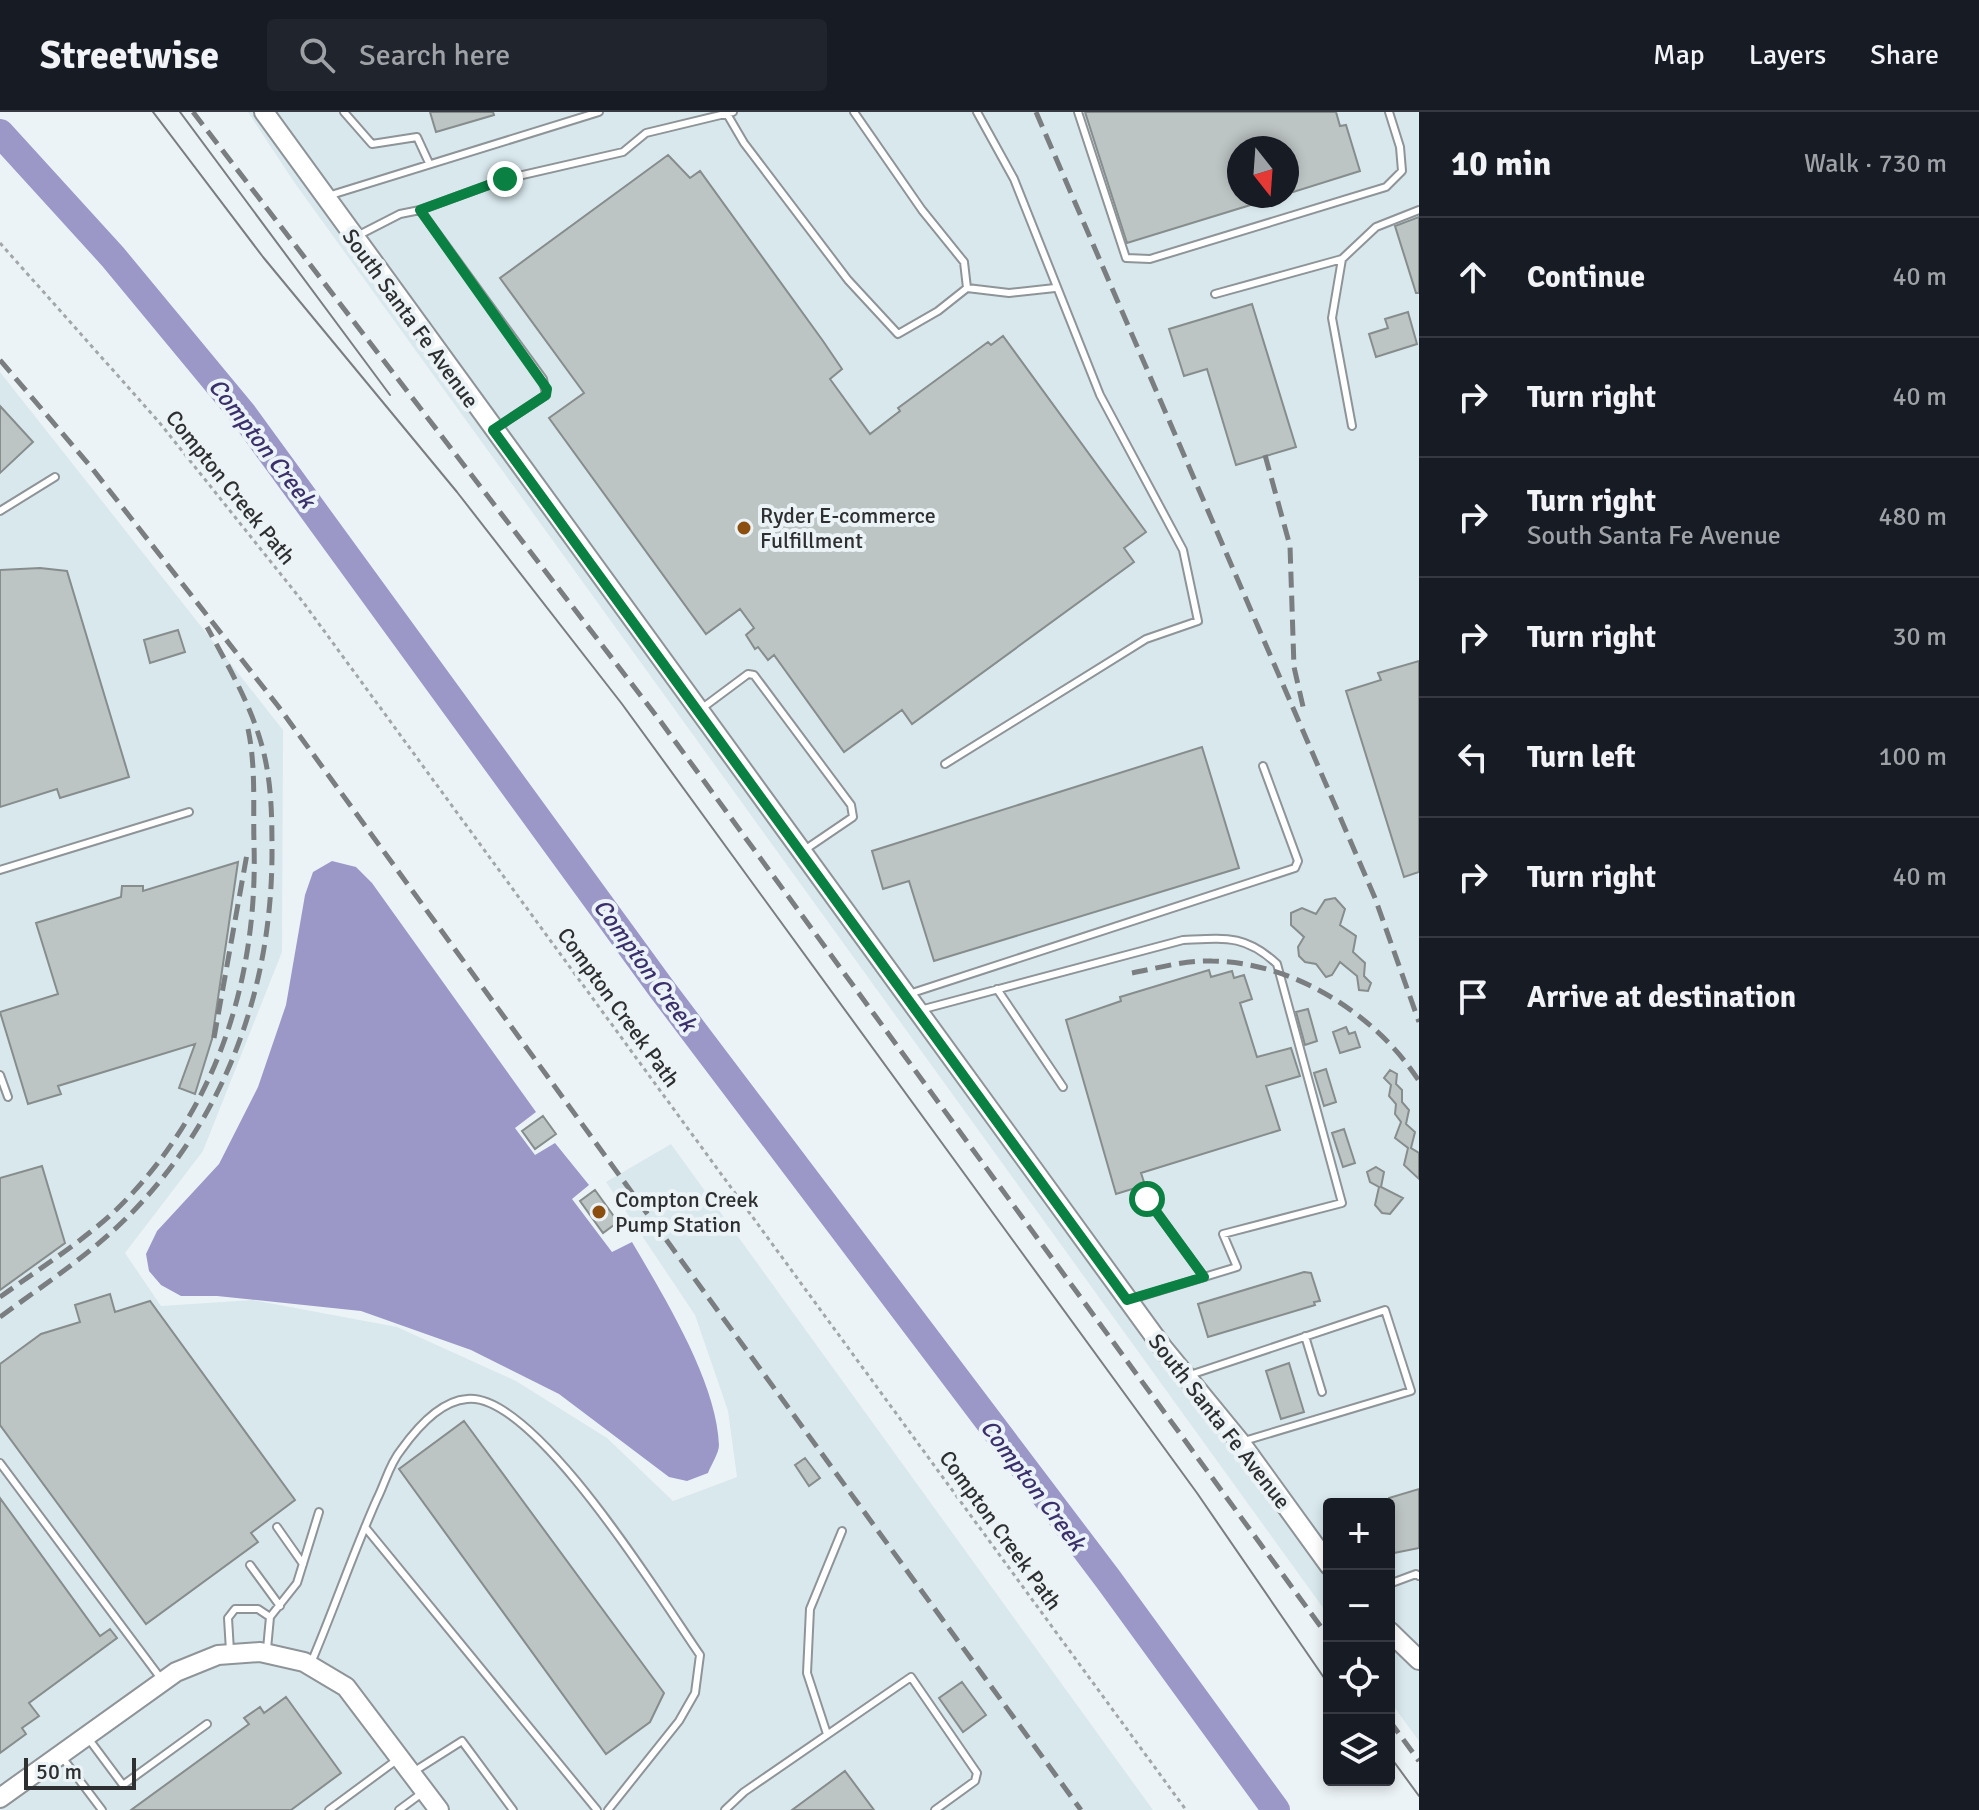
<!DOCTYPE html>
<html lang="en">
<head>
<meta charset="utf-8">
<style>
	:root { --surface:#171b24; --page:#20242c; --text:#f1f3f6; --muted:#9ea1a6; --line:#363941 }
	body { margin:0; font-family:Signika,sans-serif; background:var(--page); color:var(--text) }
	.controls { position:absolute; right:24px; bottom:24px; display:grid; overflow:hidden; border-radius:8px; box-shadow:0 4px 12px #0003 }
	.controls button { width:72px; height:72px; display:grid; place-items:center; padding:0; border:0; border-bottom:2px solid var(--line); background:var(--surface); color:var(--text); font:40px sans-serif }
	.compass { position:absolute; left:1227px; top:24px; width:72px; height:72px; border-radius:50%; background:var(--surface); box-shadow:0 4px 12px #0003; rotate:163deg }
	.scale { position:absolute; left:24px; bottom:20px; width:112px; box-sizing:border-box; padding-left:8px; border:4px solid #2d2f30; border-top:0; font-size:22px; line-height:28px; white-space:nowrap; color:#2d2f30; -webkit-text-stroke:6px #ecf3f6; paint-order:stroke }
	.stop { position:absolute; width:24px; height:24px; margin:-18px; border:6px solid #0b8043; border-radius:50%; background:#fff }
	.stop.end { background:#0b8043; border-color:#fff; box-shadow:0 2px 8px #0008 }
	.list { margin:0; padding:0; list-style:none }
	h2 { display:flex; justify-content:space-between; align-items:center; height:104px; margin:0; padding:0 32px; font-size:34px }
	h2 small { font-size:26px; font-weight:400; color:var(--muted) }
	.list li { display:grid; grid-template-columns:52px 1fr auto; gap:24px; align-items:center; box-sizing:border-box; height:120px; padding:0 32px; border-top:2px solid var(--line) }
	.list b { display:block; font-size:30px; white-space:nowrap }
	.list p { margin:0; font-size:26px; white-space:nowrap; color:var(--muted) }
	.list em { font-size:26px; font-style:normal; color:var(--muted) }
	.icon { flex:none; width:44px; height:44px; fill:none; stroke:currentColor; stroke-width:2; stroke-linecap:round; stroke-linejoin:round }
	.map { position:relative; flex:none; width:1419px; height:1698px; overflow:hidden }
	header { display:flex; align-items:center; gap:48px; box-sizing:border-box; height:112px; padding:0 40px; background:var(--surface); border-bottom:2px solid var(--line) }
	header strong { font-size:38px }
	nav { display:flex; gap:44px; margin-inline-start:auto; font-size:28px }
	.search { width:560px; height:72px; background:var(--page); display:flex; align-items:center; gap:20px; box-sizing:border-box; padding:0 28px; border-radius:8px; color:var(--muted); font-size:30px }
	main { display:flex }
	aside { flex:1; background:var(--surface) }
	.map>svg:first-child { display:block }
	.built { fill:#d8e8ed; fill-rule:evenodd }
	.water { fill:#9b98c8 }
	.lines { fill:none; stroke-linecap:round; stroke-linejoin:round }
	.river { stroke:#9b98c8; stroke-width:28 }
	.building { fill:#bdc4c4; stroke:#868d8c; stroke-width:2 }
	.lane-casing { stroke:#8e9497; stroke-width:10 }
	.secondary-casing { stroke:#8e9497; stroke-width:22 }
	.path { stroke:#a2a7a9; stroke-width:3; stroke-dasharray:4 4; stroke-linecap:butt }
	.lane { stroke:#fff; stroke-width:6 }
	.secondary { stroke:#fff; stroke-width:18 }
	.tram { stroke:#7a7e80; stroke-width:2 }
	.rail { stroke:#7a7e80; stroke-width:5; stroke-dasharray:16 8; stroke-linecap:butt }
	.route { stroke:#0b8043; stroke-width:10 }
	.poi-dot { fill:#8b4e0e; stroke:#ecf3f6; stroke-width:3 }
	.labels { text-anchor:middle; stroke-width:8; stroke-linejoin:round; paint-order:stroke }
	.street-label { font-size:22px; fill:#2d2f30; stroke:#ecf3f6 }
	.poi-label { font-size:22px; fill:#2d2f30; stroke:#ecf3f6; text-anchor:start }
	.water-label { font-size:24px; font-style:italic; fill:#3a306c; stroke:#ecf3f6 }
</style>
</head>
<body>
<header>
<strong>Streetwise</strong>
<div class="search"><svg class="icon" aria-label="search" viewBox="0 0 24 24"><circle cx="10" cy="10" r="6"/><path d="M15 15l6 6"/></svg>Search here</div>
<nav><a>Map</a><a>Layers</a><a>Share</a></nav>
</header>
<main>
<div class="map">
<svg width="1419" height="1698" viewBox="0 0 1419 1698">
	<rect width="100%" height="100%" fill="#ecf3f6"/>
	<path class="built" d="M248 0H1419V1629L1389 1588V1392H1329V1504L294 70ZM1239 36H1287V84H1239Z
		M0 260 283 618 282 840 203 1039 125 1141 161 1194 253 1188 397 1215 516 1269 607 1326 673 1389 737 1365 728 1299 695 1203 606 1070 671 1032 1153 1698H0Z"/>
	<path class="water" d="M332 749 356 755 372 771 536 1000 515 1016 535 1043 555 1031 589 1073 572 1087 612 1140 632 1130C663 1183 717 1270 719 1333 719 1341 711 1353 708 1361L687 1369 669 1365 559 1282 471 1238 361 1199 217 1184H181L161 1173 149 1159 146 1142 157 1119 219 1052 258 975 286 893 305 783 313 760Z"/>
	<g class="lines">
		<path class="river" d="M0 21 113 145 243 302 661 876 1108 1467 1276 1698"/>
	</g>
	<path class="building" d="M430 0H493L494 3 436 20Z
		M1085 0H1336L1340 14 1346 13 1360 59 1287 82V36H1239V84H1269L1270 87 1127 131Z
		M668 43 690 66 700 59 823 229 842 257 830 267 870 322 900 299 898 296 988 230 991 233 1003 224 1146 420 1124 436 1134 450 912 612 902 598 844 640 774 543 768 548 758 535 755 537 746 523 754 516 740 497 706 522 549 306 584 281 500 166Z
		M1419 105V181H1416L1395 114Z
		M1252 192 1296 335 1236 353 1207 257 1184 264 1169 217Z
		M1408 200 1417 232 1376 245 1369 222 1388 216 1385 207Z
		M0 294 33 330 0 361Z
		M40 456 67 459 129 665 60 686 57 677 0 695V458Z
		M178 518 185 540 150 551 144 528Z
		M1419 549V760L1404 765 1346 579 1381 568 1378 561Z
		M1202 635 1239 756 934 849 909 769 883 777 872 739Z
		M238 750 212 927 195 982 179 976 195 932 58 974 61 982 28 992 0 900 58 882 36 811 121 785 122 774H143V779Z
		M1335 786 1345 797 1340 813 1356 824 1353 840 1365 851 1364 864 1371 871 1368 879 1359 878 1357 864 1340 850 1332 863 1326 865 1316 852 1305 850 1299 844 1298 835 1304 825 1291 813V801L1302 796 1316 802 1325 788Z
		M1209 858 1211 865 1232 859 1234 866 1244 863 1252 887 1240 891 1257 945 1291 936 1300 964 1266 974 1280 1018 1141 1061 1145 1073 1116 1082 1066 908 1121 889 1120 885Z
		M1308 897 1317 929 1305 933 1296 900Z
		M1346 915 1349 922 1355 920 1360 935 1340 941 1333 920Z
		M1326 957 1336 990 1324 994 1314 961Z
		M1390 958 1397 962 1396 972 1402 978V990L1409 998 1406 1012 1415 1020 1411 1036 1419 1041V1067L1404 1053 1408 1036 1395 1026 1401 1010 1395 1002 1396 992 1389 984 1391 973 1384 966Z
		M543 1004 556 1022 535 1037 522 1019Z
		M1344 1017 1355 1051 1343 1055 1332 1021Z
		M42 1054 65 1131 0 1178V1066Z
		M1376 1055 1384 1060 1381 1075 1403 1086 1390 1102 1382 1101 1375 1093 1379 1075 1370 1070 1367 1060Z
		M595 1078 618 1110 603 1121 580 1089Z
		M1304 1160 1311 1161 1320 1189 1314 1190 1315 1193 1208 1225 1198 1192Z
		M110 1182 115 1200 150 1189 295 1388 251 1421 258 1430 146 1512 0 1313V1252L41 1222 80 1210 75 1193Z
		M1289 1251 1304 1300 1281 1307 1266 1259Z
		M464 1309 664 1581 650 1610 606 1642 399 1357Z
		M805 1346 820 1366 809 1374 795 1353Z
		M1419 1377V1436L1389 1442V1386Z
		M0 1386 100 1524 110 1517 117 1526 29 1591 39 1604 22 1616 26 1622 0 1641Z
		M962 1570 986 1603 963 1620 939 1586Z
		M286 1585 341 1661 291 1698H131L249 1612 244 1606 260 1595 264 1601Z
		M845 1659 874 1698H792Z"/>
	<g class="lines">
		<g class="lane-casing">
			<path id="lane" d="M344 0 372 32 417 25 429 51
				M854 0 922 98 964 150 967 176 1009 181 1055 176
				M1078 0 1126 146 1150 147 1386 75 1402 59 1400 35 1389 0
				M727 2 744 31 848 168 898 222 938 199 967 176
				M331 83 599 0
				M420 98 505 67 623 40 646 21 733 0
				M359 123 400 102 420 98 543 267 546 283 496 316
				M1342 147 1332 206 1352 314
				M1215 182 1342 147 1376 115 1419 98
				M0 399 55 365
				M701 597 748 562 754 563 851 693 853 705 803 739
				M945 652 1146 527 1198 509 1183 438 1100 283 1014 67 977 0
				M0 758 189 700
				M997 877 1063 975
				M909 882 1295 756 1298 749 1263 654
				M920 898 1183 828C1224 826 1245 822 1277 852L1342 1091 1223 1122 1237 1155 1132 1187
				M0 963 8 985
				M1147 1087 1204 1165
				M1305 1224 1322 1280
				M1190 1263 1385 1198 1411 1279 1244 1329
				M0 1351 162 1568
				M277 1415 303 1452
				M365 1415 597 1698
				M250 1453 280 1494
				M1389 1472 1416 1462 1419 1464
				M267 1537 270 1505 297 1471 319 1400
				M230 1539 228 1506 235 1497H258L270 1505
				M311 1551C334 1497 353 1441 377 1387 385 1371 390 1351 401 1338 416 1317 440 1289 467 1287 534 1279 663 1490 700 1543L695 1581 679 1609 608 1698
				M827 1622 807 1561 810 1497 842 1419
				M88 1626 123 1673 207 1612
				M62 1645 102 1698
				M413 1660 462 1629 513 1698
				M329 1698 398 1647
				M399 1698 422 1681
				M725 1698 744 1680 911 1565 977 1661 975 1669 935 1698"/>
		</g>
		<g class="secondary-casing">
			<path id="secondary" d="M264 0 1163 1236 1240 1330 1329 1453
				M1389 1519 1419 1548
				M0 1686 176 1560 218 1543 260 1540 304 1550 346 1575 439 1698"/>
		</g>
		<path class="path" d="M0 131 159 310 303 490 1186 1698"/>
		<use href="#lane" class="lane"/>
		<use href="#secondary" class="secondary"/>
		<path class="tram" d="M153 0 263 145 457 380 622 592 1197 1381 1329 1573
			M180 0 390 283
			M1389 1643 1419 1684"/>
		<path class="rail" d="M193 0 661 610 1329 1526
			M1036 0 1375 786 1419 910
			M0 248 91 355 278 594 1081 1698
			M1265 343 1290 434 1294 555 1304 599
			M1132 861C1158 856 1185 848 1212 849 1293 850 1376 902 1419 969
			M214 926 247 742
			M0 1185C39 1157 82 1130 117 1097 216 1000 258 868 254 732 253 694 256 654 248 617
			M0 1205C49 1169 100 1136 141 1091 229 995 271 873 272 744 272 703 272 664 259 624 247 586 226 550 207 515
			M1389 1608 1419 1649"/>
	</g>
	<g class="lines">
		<path class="route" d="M505 67 420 98 547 277 546 283 493 318 1127 1188 1204 1165 1147 1087"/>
	</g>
	<g class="poi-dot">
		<circle cx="744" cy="416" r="8"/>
		<circle cx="599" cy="1100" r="8"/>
	</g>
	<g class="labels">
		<g class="street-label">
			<text transform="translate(411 206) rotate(54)" y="8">South Santa Fe Avenue</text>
			<text transform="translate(231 375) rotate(51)" y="8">Compton Creek Path</text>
			<text transform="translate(619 895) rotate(54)" y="8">Compton Creek Path</text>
			<text transform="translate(1220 1309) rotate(52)" y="8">South Santa Fe Avenue</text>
			<text transform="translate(1001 1418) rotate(54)" y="8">Compton Creek Path</text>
		</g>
		<g class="poi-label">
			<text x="760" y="411">Ryder E-commerce<tspan x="760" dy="25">Fulfillment</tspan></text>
			<text x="615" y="1095">Compton Creek<tspan x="615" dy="25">Pump Station</tspan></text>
		</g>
		<g class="water-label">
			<text transform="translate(262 331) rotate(52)" y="8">Compton Creek</text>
			<text transform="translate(645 853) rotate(54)" y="8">Compton Creek</text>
			<text transform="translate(1033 1373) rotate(53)" y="8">Compton Creek</text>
		</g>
	</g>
</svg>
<div class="controls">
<button>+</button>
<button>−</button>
<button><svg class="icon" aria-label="locate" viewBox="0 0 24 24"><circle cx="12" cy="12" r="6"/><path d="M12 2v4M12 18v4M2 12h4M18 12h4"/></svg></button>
<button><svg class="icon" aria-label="layers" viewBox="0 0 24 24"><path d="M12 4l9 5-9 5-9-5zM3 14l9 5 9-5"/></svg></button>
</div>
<svg class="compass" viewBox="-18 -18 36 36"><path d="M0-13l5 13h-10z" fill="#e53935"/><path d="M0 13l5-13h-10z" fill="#9ea1a6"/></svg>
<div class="scale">50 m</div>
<div class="stop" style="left:1147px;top:1087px"></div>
<div class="stop end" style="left:505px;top:67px"></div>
</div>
<aside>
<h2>10 min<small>Walk · 730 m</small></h2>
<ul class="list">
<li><svg class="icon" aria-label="ahead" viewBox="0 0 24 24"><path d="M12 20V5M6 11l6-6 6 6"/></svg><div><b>Continue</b></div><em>40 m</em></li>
<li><svg class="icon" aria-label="right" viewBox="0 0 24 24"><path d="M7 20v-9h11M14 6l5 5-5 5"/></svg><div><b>Turn right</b></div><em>40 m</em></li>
<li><svg class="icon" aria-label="right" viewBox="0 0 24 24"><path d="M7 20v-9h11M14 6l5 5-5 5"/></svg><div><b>Turn right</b><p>South Santa Fe Avenue</p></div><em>480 m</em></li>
<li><svg class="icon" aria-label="right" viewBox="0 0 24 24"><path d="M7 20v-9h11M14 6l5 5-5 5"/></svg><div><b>Turn right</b></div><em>30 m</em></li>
<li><svg class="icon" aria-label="left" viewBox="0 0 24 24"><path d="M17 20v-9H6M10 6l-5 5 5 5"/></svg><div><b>Turn left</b></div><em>100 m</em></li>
<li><svg class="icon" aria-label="right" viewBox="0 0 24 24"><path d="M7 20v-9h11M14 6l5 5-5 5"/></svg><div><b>Turn right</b></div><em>40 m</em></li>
<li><svg class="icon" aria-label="arrive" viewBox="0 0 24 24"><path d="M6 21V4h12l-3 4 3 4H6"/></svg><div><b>Arrive at destination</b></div></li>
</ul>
</aside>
</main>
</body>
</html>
